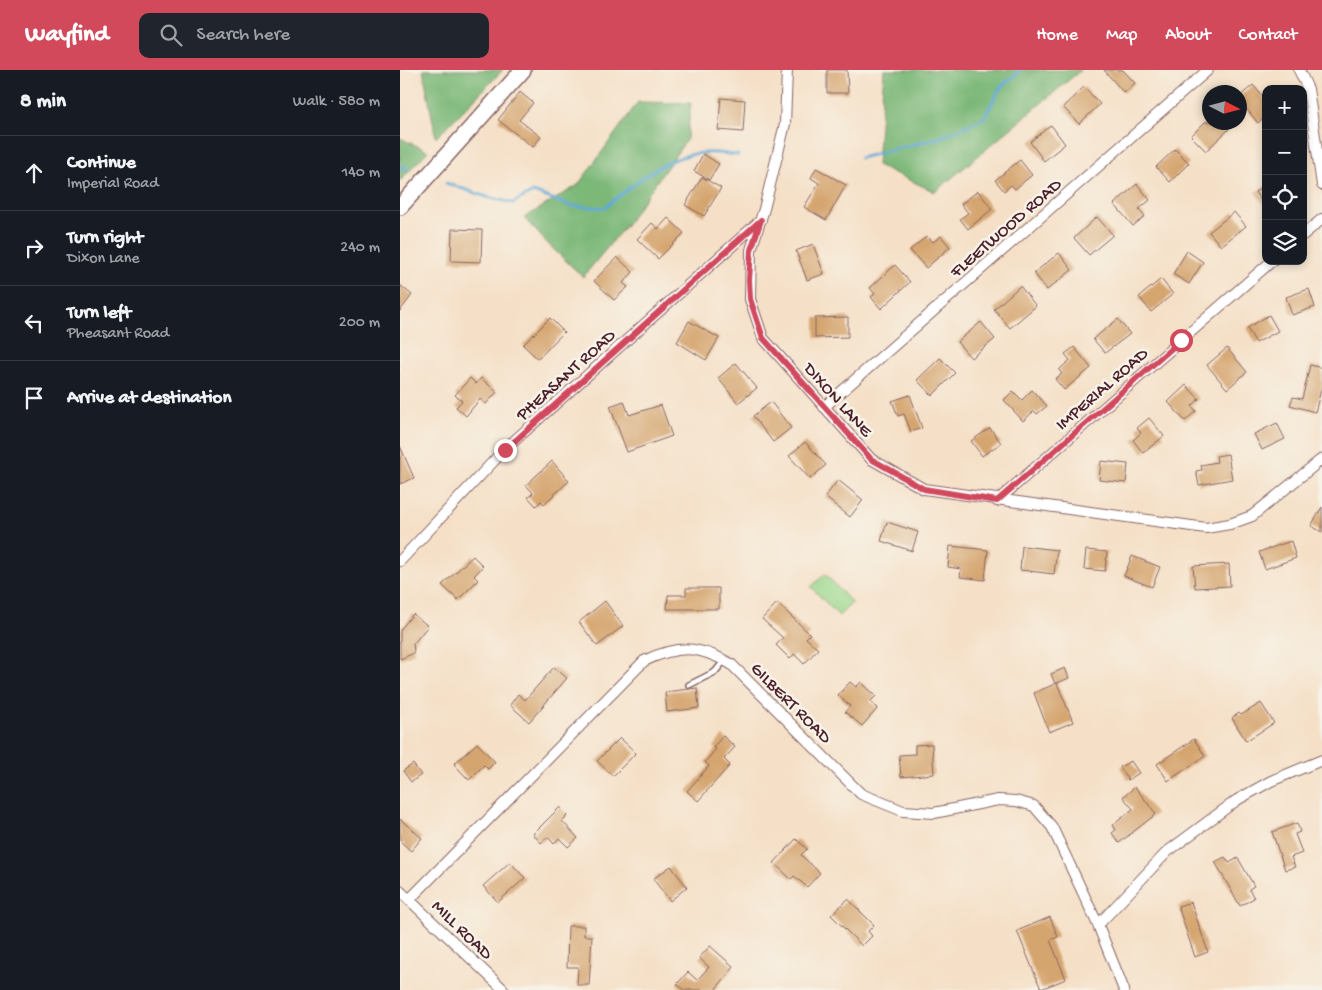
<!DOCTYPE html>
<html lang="en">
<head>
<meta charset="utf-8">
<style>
	:root { --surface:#171b24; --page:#20242c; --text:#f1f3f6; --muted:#9ea1a6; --line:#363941; --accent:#d1495b }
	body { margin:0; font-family:"Gochi Hand",sans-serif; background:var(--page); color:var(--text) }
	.controls { position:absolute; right:15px; top:15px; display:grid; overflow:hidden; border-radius:10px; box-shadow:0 2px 8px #0003 }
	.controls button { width:45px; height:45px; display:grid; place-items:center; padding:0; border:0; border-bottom:1px solid var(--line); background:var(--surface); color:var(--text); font:25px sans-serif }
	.compass { position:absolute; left:802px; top:15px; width:45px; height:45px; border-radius:50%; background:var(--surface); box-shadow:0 2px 8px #0003; rotate:96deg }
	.stop { position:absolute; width:15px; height:15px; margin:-11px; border:4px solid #d1495b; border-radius:50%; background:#fff }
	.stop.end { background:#d1495b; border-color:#fff; box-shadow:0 1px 5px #0008 }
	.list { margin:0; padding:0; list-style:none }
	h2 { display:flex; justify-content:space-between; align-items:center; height:65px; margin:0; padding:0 20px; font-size:21px }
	h2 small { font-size:16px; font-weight:400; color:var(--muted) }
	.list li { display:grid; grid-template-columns:32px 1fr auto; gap:15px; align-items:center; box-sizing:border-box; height:75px; padding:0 20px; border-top:1px solid var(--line) }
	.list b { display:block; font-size:19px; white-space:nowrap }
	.list p { margin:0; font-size:16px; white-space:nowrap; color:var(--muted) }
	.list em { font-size:16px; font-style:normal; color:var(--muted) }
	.icon { flex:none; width:28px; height:28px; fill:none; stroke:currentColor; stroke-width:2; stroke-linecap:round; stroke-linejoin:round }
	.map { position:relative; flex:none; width:922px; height:920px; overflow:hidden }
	header { display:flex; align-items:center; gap:30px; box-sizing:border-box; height:70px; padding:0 25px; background:var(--accent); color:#fff }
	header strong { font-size:24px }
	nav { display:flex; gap:28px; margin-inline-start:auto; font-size:18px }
	.search { width:350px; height:45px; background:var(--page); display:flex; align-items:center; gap:12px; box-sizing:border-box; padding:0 18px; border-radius:10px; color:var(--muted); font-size:19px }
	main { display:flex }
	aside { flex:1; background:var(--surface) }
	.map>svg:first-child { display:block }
	.green { fill:#9bd88d; stroke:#727c5c }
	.forest { fill:#7cb878; stroke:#636c52 }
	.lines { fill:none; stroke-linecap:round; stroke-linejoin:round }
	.stream { stroke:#62a9d8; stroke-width:3 }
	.building { fill:#d5a570 }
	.lane-casing { stroke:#866362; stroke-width:8 }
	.street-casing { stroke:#866362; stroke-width:12 }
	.secondary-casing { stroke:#866362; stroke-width:18 }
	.lane { stroke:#fff; stroke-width:5 }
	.street { stroke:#fff; stroke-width:10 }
	.secondary { stroke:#fff; stroke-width:15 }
	.route { stroke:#d1495b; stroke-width:6 }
	.labels { text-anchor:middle; stroke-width:5; stroke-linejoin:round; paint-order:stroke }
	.street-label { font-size:18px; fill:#4a1f2b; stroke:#f7f3e8 }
</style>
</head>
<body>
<header>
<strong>Wayfind</strong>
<div class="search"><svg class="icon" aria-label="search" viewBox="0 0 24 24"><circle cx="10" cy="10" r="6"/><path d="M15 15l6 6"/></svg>Search here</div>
<nav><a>Home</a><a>Map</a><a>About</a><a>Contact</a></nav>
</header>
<main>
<aside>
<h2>8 min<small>Walk · 580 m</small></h2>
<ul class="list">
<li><svg class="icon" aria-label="ahead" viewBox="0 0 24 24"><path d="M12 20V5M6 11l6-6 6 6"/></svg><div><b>Continue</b><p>Imperial Road</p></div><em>140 m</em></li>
<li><svg class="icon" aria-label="right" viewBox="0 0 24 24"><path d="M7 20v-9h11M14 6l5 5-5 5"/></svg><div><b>Turn right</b><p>Dixon Lane</p></div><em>240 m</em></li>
<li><svg class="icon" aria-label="left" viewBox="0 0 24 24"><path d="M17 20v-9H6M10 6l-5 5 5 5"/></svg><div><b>Turn left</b><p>Pheasant Road</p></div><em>200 m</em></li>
<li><svg class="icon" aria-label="arrive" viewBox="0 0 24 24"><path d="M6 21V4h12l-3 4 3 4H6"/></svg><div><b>Arrive at destination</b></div></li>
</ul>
</aside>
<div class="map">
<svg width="922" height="920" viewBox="0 0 922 920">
	<rect width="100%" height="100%" fill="#f7f3e8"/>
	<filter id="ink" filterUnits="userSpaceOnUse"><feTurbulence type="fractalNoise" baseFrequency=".02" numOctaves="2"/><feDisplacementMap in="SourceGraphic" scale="10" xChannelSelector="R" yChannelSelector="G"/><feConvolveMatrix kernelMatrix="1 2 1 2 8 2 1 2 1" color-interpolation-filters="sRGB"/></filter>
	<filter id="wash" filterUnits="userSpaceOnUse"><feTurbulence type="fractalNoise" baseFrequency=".0096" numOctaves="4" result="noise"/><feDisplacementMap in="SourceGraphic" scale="20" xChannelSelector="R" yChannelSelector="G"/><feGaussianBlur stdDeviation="1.12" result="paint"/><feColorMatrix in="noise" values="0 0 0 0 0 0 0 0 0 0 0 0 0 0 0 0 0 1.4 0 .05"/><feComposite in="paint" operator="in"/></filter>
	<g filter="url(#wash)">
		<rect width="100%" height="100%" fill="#f5e0c7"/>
		<path class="green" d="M425 504 452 533 439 546 411 517Z"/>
		<path class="forest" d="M23 0H103L36 68Z
			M484 0H681L535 122 477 95Z
			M238 32 291 33 287 69 226 155 183 207 149 175 124 148 178 115Z
			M0 68 28 81 0 111Z"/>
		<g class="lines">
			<path class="stream" d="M460 88 539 68 584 48 600 18 621 0
				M0 96 7 99
				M46 113 87 127 113 133 133 122 171 136 204 138C233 116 265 84 304 83 315 82 327 84 338 85"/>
		</g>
		<g id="blocks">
			<path class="building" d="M427 0H447L448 23H427Z
				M704 0H723L735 13 724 23Z
				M853 15 866 30V46L858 53 840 31V26Z
				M684 17 700 34 679 54 663 37Z
				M120 22 133 33 119 50 141 67 133 77 98 50Z
				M321 28 345 30 343 62 318 60Z
				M805 52H823L829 59 806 81 791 66Z
				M651 55 665 74 644 91 630 72Z
				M775 79 789 93 770 112 756 97Z
				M303 84 319 94 309 110 294 101Z
				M620 90 632 105 615 119 611 115 604 121 595 110Z
				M416 98 446 115 426 150 404 137 419 113 411 108Z
				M302 107 321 118 304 146 285 135Z
				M737 114 750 130 739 139 745 146 733 156 714 134Z
				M866 115V138L855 122Z
				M578 121 592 139 568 159 560 149 568 143 561 134Z
				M834 142 846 156 821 176 809 162Z
				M697 147 713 165 689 185 674 168Z
				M268 148 284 163 258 189 237 169 252 153 258 159Z
				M52 159 82 160 81 192 51 191Z
				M527 166 533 172 541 166 550 177 526 198 510 180Z
				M413 174 424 204 407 210 396 181Z
				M787 181 803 192 789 214 773 204Z
				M659 183 672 200 647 220 634 203Z
				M217 187 233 202 223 213 228 217 214 230 194 211Z
				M495 195 510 212 481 239 471 227 475 224 470 218Z
				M761 209 773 224 751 242 739 227Z
				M0 215 12 225 0 241Z
				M620 216 636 236 610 258 594 239Z
				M909 219 915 237 892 245 886 227Z
				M869 245 878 261 856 273 847 258Z
				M448 247V267L415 268V248Z
				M150 248 164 262 138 289 123 275Z
				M718 249 730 264 705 283 693 269Z
				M289 251 319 268 306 290 277 272Z
				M581 252 595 269 571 288 557 272Z
				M674 277 691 298 664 320 655 309 662 304 659 300 670 290 665 284Z
				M827 278 847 302 827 319 807 295Z
				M540 288 555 303 532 326 517 310Z
				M336 293 357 318 338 333 318 308Z
				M910 295 922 298V316L915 342 890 335 893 327 902 329Z
				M70 308 76 314 81 308 97 322 86 334 80 329 66 346 56 337 62 331 55 325Z
				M786 315 799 329 792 336 796 341 785 351 768 332Z
				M632 320 647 336 637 344 634 341 623 351 604 330 613 321 622 330Z
				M510 325 522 358 511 362 504 344 498 346 492 331Z
				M224 331 229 345 261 335 272 366 227 382 210 336Z
				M371 332 391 358 373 372 353 346Z
				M749 348 764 366 743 383 733 370 741 363 737 358Z
				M877 353 885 369 862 380 854 364Z
				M590 358 601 373 582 386 571 371Z
				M405 372 426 395 410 409 389 386Z
				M0 376 14 408 0 414Z
				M828 384 832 409 799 415 796 401 802 400 801 395 817 392 816 386Z
				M152 391 169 411 144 434 141 431 136 436 128 427 133 423 126 415Z
				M701 391 728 394 726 413 699 410Z
				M438 410 463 430 450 447 425 427Z
				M922 437V462L911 456Z
				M487 452 518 462 512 481 481 471Z
				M891 471 896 488 865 499 859 482Z
				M550 476 588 480 585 510 560 507 561 499 548 497Z
				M622 476 657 480 654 504 620 500Z
				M686 480 707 482 705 501 684 499Z
				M73 486 83 496 74 506 78 510 58 530 42 515Z
				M732 486 760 497 752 517 724 506Z
				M829 494 830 516 795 518 793 496Z
				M286 518H319V539H267L268 525H286Z
				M205 531 223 556 197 576 179 552Z
				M377 533 410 564 406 568 418 579 404 594 394 584 390 589 376 575 383 568 362 549Z
				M13 544 28 556 13 574 14 581 12 584 0 589V560Z
				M154 597 167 608 129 652 110 635 118 624 125 630Z
				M665 598 669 608 655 614 651 604Z
				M450 612 456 617 461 612 476 626 470 632 478 638 462 656 445 642 450 636 438 625Z
				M657 613 673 652 649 662 634 623Z
				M297 618 299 638 267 642 265 622Z
				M861 633 874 653 846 671 832 648 839 643 841 645Z
				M323 666 335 677 324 689 330 695 298 731 287 721 309 696 305 692 316 679 313 677Z
				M220 668 236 683 213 706 197 691Z
				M794 669 805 686 768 711 757 694Z
				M77 673 95 692 88 699 84 695 69 710 54 694Z
				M532 674 534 704 501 707 499 685 515 684V675Z
				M731 691 739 703 728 710 720 697Z
				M13 694 21 705 11 712 3 701Z
				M735 717 756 744 719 773 712 763 716 760 713 755 733 739 723 727Z
				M160 737 168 745 162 751 178 768 168 777 159 768 154 774 148 767 141 773 133 764Z
				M0 749 22 768 11 781 0 771Z
				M897 753 900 762 895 764 902 783 891 787 895 797 885 800 872 762Z
				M396 769 407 779 401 785 420 803 407 817 394 806 391 809 374 793Z
				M825 787 829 793 838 788 854 816 849 819 854 828 840 836 815 792Z
				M110 792 125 808 98 832 83 816Z
				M271 796 287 817 270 831 253 809Z
				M448 829 474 855 468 861 472 866 462 876 431 845Z
				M791 832 808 882 795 887 778 836Z
				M650 847 658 867 650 870 666 909 641 919 617 861Z
				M168 856H184V866H192L189 915H177L178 897H167Z
				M310 876 334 897 315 920H284L277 914 288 902 297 910 309 897 299 888Z"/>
		</g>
	</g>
	<g filter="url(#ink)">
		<use href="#blocks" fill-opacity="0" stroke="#866362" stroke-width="1"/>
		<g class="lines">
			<g class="lane-casing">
				<path id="lane" d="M289 615 315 602 324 591"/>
			</g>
			<g class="street-casing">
				<path id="street" d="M387 0 385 54 364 139 351 180 350 229 363 268 471 389 524 419 806 458 830 454 852 446 922 389
					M899 0 908 19 922 115
					M903 165 922 149
					M424 337 808 0
					M597 431 872 191
					M0 491 105 379 361 150
					M0 821 104 920
					M9 830 244 591C278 575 298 575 331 594L461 724 503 741 534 743 598 730 616 731 634 736 652 757 698 855 724 920
					M698 855 767 782 837 730 871 711 922 690"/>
			</g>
			<g class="secondary-casing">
				<path id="secondary" d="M0 137 123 0"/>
			</g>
			<use href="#lane" class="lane"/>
			<use href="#street" class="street"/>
			<use href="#secondary" class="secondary"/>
		</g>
	</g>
	<g class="lines" filter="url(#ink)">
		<path class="route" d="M105 380 361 150 351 180 349 210 350 229 363 268 471 389 524 419 597 431 781 270"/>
	</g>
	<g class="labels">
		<g class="street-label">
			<text transform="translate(605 157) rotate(-41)" y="6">FLEETWOOD ROAD</text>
			<text transform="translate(165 304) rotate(-42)" y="6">PHEASANT ROAD</text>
			<text transform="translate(701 318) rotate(-41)" y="6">IMPERIAL ROAD</text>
			<text transform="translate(439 329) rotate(48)" y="6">DIXON LANE</text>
			<text transform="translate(392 632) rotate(45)" y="6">GILBERT ROAD</text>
			<text transform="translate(63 859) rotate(44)" y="6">MILL ROAD</text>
		</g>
	</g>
</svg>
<div class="controls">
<button>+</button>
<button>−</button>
<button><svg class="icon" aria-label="locate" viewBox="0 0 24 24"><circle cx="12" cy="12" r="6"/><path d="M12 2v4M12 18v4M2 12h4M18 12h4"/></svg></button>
<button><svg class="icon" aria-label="layers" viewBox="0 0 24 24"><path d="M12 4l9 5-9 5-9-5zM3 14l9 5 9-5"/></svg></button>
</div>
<svg class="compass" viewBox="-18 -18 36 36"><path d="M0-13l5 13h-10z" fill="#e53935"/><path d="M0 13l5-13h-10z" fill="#9ea1a6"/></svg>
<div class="stop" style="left:781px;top:270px"></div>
<div class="stop end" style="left:105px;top:380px"></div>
</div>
</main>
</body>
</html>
